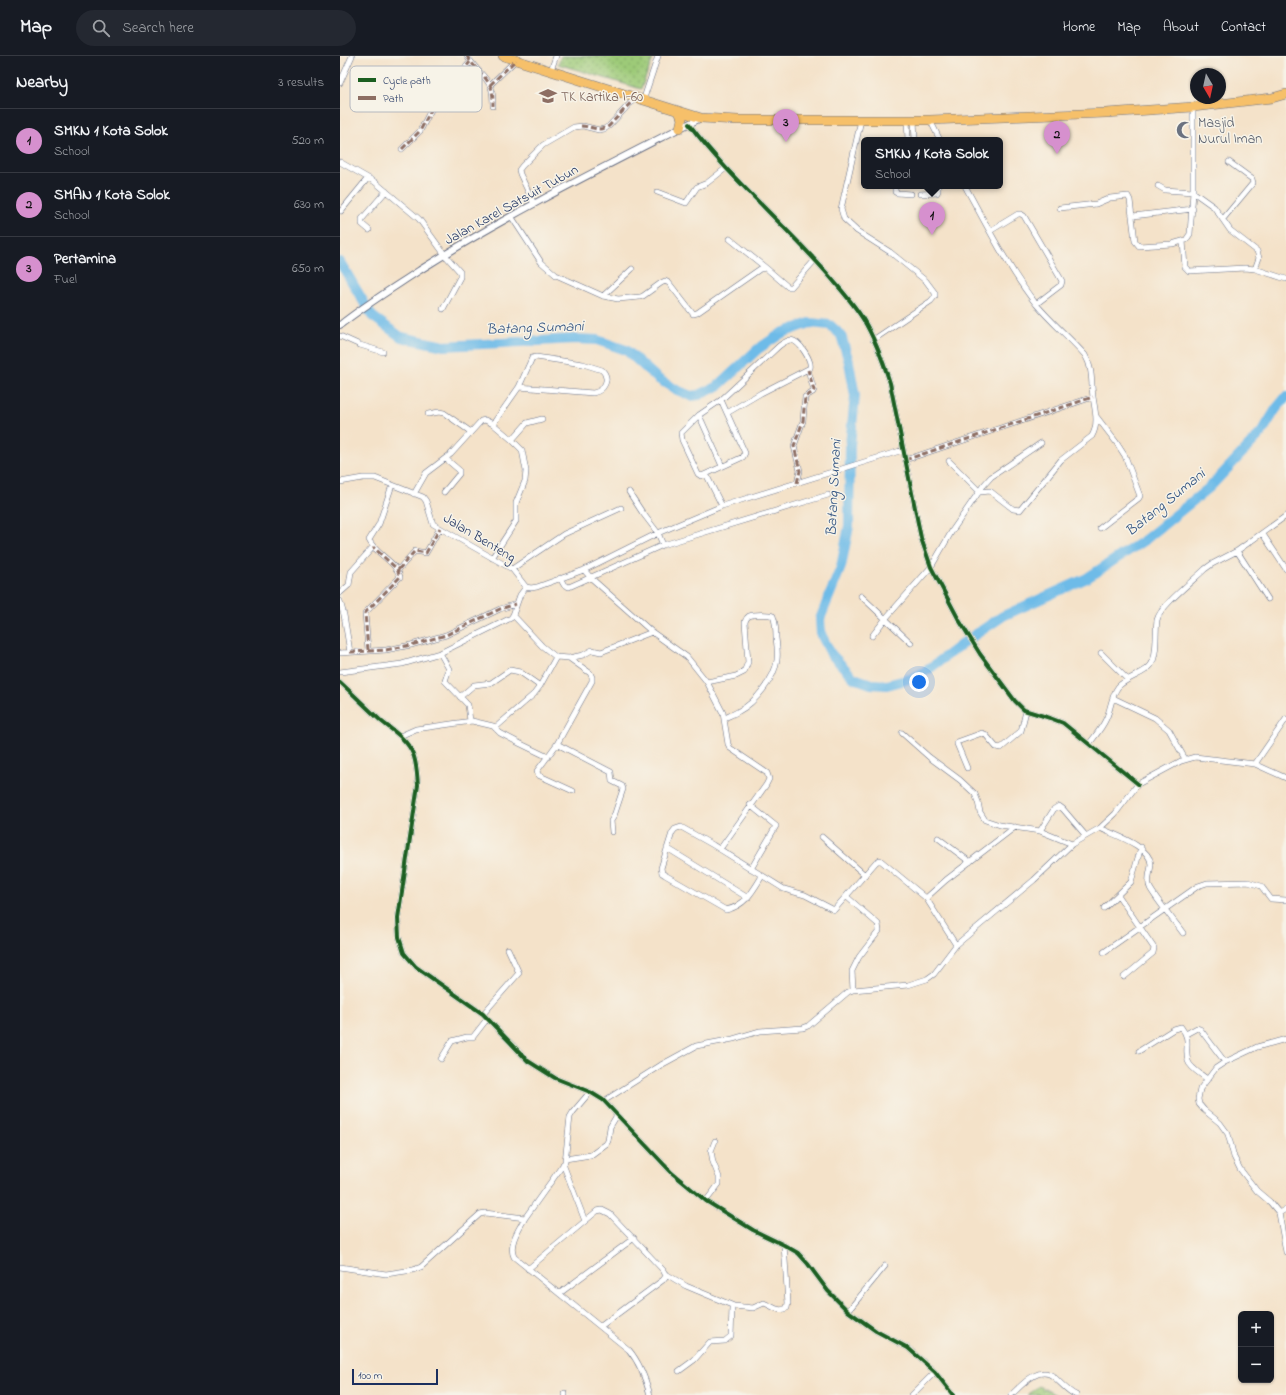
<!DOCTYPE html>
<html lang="en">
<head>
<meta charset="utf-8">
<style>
	:root { --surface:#171b24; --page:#242831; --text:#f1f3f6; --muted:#9ea1a6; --line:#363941; --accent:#d690ce }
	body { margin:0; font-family:"Indie Flower",sans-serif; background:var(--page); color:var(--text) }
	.controls { position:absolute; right:12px; bottom:12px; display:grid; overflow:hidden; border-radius:6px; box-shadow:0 1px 3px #0004 }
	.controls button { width:36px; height:36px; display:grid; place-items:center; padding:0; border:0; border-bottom:1px solid var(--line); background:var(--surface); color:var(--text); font:20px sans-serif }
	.compass { position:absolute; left:850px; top:12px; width:36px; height:36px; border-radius:50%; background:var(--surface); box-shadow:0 1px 3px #0004; rotate:171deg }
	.scale { position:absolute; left:12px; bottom:10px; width:86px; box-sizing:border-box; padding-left:4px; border:2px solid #1b2f5e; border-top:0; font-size:11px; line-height:14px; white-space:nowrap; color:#1b2f5e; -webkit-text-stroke:3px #f7f3e8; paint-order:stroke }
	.you { position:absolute; left:579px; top:626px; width:14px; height:14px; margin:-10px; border:3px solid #fff; border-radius:50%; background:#1a73e8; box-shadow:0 0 0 6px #1a73e833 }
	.badge { display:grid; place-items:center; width:26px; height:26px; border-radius:50%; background:var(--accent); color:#111; font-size:13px; font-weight:700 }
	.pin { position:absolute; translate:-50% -33px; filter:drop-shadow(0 1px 2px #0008) }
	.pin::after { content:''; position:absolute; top:21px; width:14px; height:12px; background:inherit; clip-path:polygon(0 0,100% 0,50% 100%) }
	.popup { position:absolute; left:521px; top:81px; width:142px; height:52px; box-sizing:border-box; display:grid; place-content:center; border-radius:6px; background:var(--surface); filter:drop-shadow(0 1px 3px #0005); font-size:13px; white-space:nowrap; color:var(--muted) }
	.popup b { font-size:15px; color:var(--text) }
	.popup::after { content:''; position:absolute; left:50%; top:100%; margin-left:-8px; border:8px solid transparent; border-top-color:var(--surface) }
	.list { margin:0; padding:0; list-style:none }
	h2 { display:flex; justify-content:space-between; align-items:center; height:52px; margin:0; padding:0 16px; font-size:17px }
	h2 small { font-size:13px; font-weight:400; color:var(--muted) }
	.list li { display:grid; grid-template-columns:26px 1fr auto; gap:12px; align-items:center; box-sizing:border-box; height:64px; padding:0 16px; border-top:1px solid var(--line) }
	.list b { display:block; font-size:15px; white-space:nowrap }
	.list p { margin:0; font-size:13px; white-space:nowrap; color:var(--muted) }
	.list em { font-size:13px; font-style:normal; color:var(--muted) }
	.icon { flex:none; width:22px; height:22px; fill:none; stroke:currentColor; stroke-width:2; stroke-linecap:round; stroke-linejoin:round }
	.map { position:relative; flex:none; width:946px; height:1339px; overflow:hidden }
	header { display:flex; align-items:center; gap:24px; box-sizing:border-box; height:56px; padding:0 20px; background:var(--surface); border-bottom:1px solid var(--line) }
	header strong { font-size:19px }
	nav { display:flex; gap:22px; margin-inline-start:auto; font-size:14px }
	.search { width:280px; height:36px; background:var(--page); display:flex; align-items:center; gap:10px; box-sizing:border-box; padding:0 14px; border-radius:22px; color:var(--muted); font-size:15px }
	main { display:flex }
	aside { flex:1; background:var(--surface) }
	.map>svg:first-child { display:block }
	.park { fill:url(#park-dots); stroke:#5c7c6b }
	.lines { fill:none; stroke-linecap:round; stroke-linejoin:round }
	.river { stroke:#6ebbe8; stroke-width:10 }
	.minor-casing { stroke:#676e83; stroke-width:6 }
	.tertiary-casing { stroke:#676e83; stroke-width:8 }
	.trunk-casing { stroke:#676e83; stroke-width:10 }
	.minor { stroke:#fff; stroke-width:5 }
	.tertiary { stroke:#fff; stroke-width:6 }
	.trunk { stroke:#f6c06b; stroke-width:9 }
	.quiet { stroke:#8d6e63; stroke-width:3; stroke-dasharray:6 3; stroke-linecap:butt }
	.cycleway-casing { stroke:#f7f3e8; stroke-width:6 }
	.cycleway { stroke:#1b5e20; stroke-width:4 }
	.labels { text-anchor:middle; stroke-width:3; stroke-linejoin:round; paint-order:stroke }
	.education-label { font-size:14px; fill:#785e54; stroke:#f7f3e8; text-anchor:start }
	.worship-label { font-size:14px; fill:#5b616d; stroke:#f7f3e8; text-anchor:start }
	.street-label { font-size:14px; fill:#1b2f5e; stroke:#f7f3e8 }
	.water-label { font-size:15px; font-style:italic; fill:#305280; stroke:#f7f3e8 }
	.key { fill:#f7f3e8; stroke:#b5b8bf; stroke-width:1 }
	.key-label { font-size:11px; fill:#1b2f5e }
</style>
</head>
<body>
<header>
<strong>Map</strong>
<div class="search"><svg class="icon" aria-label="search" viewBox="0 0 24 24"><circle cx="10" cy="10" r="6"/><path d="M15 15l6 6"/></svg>Search here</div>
<nav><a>Home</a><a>Map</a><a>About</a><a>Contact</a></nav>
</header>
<main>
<aside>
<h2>Nearby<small>3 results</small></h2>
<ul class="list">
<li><span class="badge">1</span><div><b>SMKN 1 Kota Solok</b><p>School</p></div><em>520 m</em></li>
<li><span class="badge">2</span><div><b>SMAN 1 Kota Solok</b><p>School</p></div><em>630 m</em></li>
<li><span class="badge">3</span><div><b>Pertamina</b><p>Fuel</p></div><em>650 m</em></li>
</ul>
</aside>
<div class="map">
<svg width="946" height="1339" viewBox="0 0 946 1339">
	<defs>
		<pattern id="park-dots" width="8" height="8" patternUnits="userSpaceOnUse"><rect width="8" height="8" fill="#9dca78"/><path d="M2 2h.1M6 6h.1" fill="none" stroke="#7fa466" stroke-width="1.8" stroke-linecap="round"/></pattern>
	</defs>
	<rect width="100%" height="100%" fill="#f7f3e8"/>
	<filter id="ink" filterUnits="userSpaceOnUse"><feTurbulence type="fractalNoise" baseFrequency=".025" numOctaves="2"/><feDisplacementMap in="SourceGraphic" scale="8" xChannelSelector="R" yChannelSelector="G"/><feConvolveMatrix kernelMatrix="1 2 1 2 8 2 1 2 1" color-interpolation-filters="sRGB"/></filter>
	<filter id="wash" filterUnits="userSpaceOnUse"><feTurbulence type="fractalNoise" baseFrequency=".012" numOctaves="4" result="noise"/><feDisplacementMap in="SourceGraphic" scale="16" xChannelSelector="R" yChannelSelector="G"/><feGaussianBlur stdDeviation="0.9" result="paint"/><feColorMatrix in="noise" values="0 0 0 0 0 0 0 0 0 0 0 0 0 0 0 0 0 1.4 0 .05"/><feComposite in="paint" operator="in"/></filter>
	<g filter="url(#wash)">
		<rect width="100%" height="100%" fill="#f4e2c9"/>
		<path class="park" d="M221 0H314L301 33 218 8Z
			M699 1330 716 1339H687Z"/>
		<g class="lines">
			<path class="river" d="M0 206 32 260 61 281 104 290 235 283 257 284 286 294 318 323 337 334 351 340 359 339 378 330 418 293 442 277 470 267 490 269 501 279 509 306 515 340 510 389 509 470 501 511 480 563 481 578 491 598 514 622 531 628 547 629 573 622 589 613 626 585 663 560 747 522 806 483 870 431 922 376 936 353 946 341"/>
		</g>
	</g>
	<g filter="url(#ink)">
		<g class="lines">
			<g class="minor-casing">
				<path id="minor" d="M127 0C133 11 146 20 151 31 153 37 153 44 153 50
					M211 14 216 0
					M0 27 12 0
					M150 29 176 4
					M303 45 318 0
					M521 64 501 153 504 163 517 175 550 196 586 225 595 237V240L591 245 533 284
					M567 64 568 84
					M574 64 575 84
					M590 64 600 84
					M349 68C391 124 446 169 491 222 502 235 514 248 523 263 535 283 543 305 550 327L581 482 591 511 619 564 640 598 675 645 684 654 710 662 723 667 798 728
					M62 93 80 75 104 29 118 21 130 6
					M0 106 35 126 79 163 105 199 120 216V221L103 253
					M555 130V136L557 137 571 138
					M818 130 825 134 853 136 874 151 890 174 917 195 919 202 915 213
					M317 136 346 147 357 131 367 127 386 112
					M580 138 597 137 598 135V130
					M194 148 180 118 179 114 182 110 203 89 234 71 243 70 259 74 264 73 269 70 295 42
					M720 152 756 148 770 142 788 140 790 144 795 185 799 190 832 188 846 184 850 178 853 136V51
					M1 155 28 122
					M171 160 201 206 216 219 263 240 278 243 300 241 303 240 321 227 325 225 329 227 353 258 357 257 420 213 426 212 448 231H451L475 204
					M793 160 853 153
					M883 163 913 127 912 123 889 106
					M29 174 22 168V163L46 135
					M650 175 678 158H681L684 160 722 225 721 229 696 248
					M390 183 426 212
					M843 185 845 211 849 215 905 212 915 213 946 223
					M263 240 292 213
					M0 280 20 289 43 296
					M88 358 99 356 104 357 131 376
					M359 359 382 410
					M756 360 776 386 785 400 800 440 799 442 760 472
					M153 368 179 331 192 302 196 301 243 308 262 314C271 323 264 335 253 337L179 331
					M172 384 187 367 202 363
					M565 404 753 341
					M609 405 640 436 650 435 673 453 680 454 721 404 752 380C759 368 755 354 753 341 751 326 753 312 745 299 729 281 711 266 696 248 668 212 647 170 625 130
					M366 418 403 401 405 397 381 344
					M0 426 23 422H35L83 441 86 445 93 468 172 513 186 531
					M457 427 460 415 454 390 463 365 465 341 473 336 474 334 468 314
					M104 436 119 418V414L106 403
					M289 436 302 456 318 477 323 489
					M74 438 86 417 111 398 141 365 145 364 153 368 172 384 182 394 186 415 185 425 176 447V465L152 502
					M382 450 366 418 361 420 358 418 342 384 341 377 359 359 381 344 439 290C443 287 447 284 451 284 460 285 472 305 470 312L421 337 387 357
					M922 477 946 513
					M897 495 928 543
					M172 513 224 478 281 452
					M58 514 75 495 86 497 100 472
					M244 514 251 522 312 576 347 601 367 626 383 657 388 688 390 692 427 717 429 723 426 729 380 793
					M220 522 224 529 229 531 323 489 488 439
					M186 531 191 532 197 531 244 514 318 477 382 450 563 394
					M0 537 9 529 11 516 33 491
					M521 540 571 587
					M0 545 4 559 10 596
					M173 559 202 590 216 601 229 602 250 617 252 621V625L217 688 197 715 198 719 233 735
					M532 580 546 562 591 511 612 475 643 430 651 421 701 387
					M28 594 25 557 60 521C56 505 36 499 29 484L39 468 52 429
					M0 597 46 594 71 589 106 579 160 553 176 548
					M100 597 109 613 105 625 128 649 130 665
					M761 597 787 623
					M229 602 243 599 252 594 261 596 312 576
					M0 616 62 608 100 597 171 562 173 559 180 539 186 531
					M0 626C14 639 27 652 41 665 53 675 67 683 73 698 77 708 77 719 78 729L58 862 59 881 64 897 76 911 143 958 188 1005 215 1022 250 1036 263 1044 332 1117 366 1145 413 1174 444 1189 458 1197 468 1208 488 1235 508 1255 536 1275 568 1292 595 1316 613 1339
					M367 626 396 620 404 616 408 606 405 566C406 563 406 562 409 560 414 558 429 558 433 560 436 567 436 575 436 582 437 589 438 596 437 604 435 622 415 647 399 655 394 658 389 660 385 662
					M120 641 134 629 151 627 170 614 180 616 200 630
					M773 642 815 662 829 674 845 703
					M155 672 194 638 200 630 216 601
					M562 677 589 701 620 724 635 738 638 746 640 756 645 764 660 769 700 775 732 788
					M60 680 76 673 132 665 153 670 160 677 181 688 208 701
					M217 688 271 716 272 725 282 730 283 733 274 760 271 765 272 776
					M749 688C755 680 762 672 766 663 771 653 771 640 778 631 787 621 805 618 811 609 818 598 815 577 817 564 820 550 854 524 865 513L872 508 897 495 946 460
					M915 708 946 663
					M627 712 617 688V686L642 677 645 678 656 691 661 692 681 675 686 655
					M410 749 436 770 411 813
					M760 772C774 779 810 790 811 808 811 815 806 824 810 832 818 846 833 863 843 877
					M700 775 714 753 719 750 723 753 746 780
					M482 781 525 819
					M598 782 630 806
					M327 792 408 842
					M422 820C413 835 405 850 386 854L325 819 322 817 321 812 332 777 335 773 341 771 373 789 444 833 465 839 494 854 536 806 540 804 586 842 616 889
					M778 839 814 892 813 897 784 921
					M507 841 538 868 539 875 519 901 512 915 513 934
					M586 842 606 824 675 771
					M764 852 791 826 801 791
					M764 896 858 830 867 827 908 826 921 830 931 843 946 844
					M143 958 179 917 168 893
					M846 978 857 972 860 973 885 1006
					M946 983 917 991 885 1006 876 1012 860 1033 858 1043 859 1048 864 1054 880 1067 888 1078 894 1101 900 1113 917 1135 930 1146 939 1157 946 1196
					M799 995 834 973 841 971C852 985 844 991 848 1005 850 1012 861 1018 867 1023
					M101 1003 112 985 127 981H133L147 963
					M264 1045 321 1009 356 990 393 983 420 975 463 972 468 970 508 936 513 934 568 929 587 923 594 918 616 889 694 824 732 788 760 772 775 758 798 728 841 705 855 701 915 708 946 722
					M225 1103 251 1099 266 1088 268 1085 270 1071 277 1059
					M223 1108 245 1165
					M366 1145 379 1128V1121L373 1106 371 1095 375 1085
					M939 1157 946 1153
					M185 1162C179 1173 168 1188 174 1201L289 1294C299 1306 306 1324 310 1339
					M0 1211 46 1218 73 1214 81 1211 140 1158 145 1157 185 1162 225 1106 230 1061 233 1056 250 1036
					M188 1213 257 1155 262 1154 270 1158 323 1214 326 1220 323 1224 261 1270
					M326 1218 346 1230 394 1250
					M220 1237 294 1182
					M508 1255 545 1210
					M339 1315 354 1304 370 1286 385 1285 391 1280 392 1252 394 1250 413 1252 424 1247C433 1250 438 1257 447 1252L448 1247 444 1189
					M225 1339V1338
					M572 1339 595 1316
					M671 1339C681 1330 699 1308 714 1321 721 1327 727 1335 736 1339"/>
			</g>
			<g class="tertiary-casing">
				<path id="tertiary" d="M0 269C25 249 53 232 80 214 164 161 252 117 340 72L361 62"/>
			</g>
			<g class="trunk-casing">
				<path id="trunk" d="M163 0 361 62 398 64H590L766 57 853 51 932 42 946 38
					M339 55 342 63 340 72"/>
			</g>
			<use href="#minor" class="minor"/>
			<use href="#tertiary" class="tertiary"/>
			<use href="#trunk" class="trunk"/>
			<path class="quiet" d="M127 0C133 11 146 20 151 31 153 37 153 44 153 50
				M150 29 176 4
				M241 70C253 70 258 77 269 70L295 42
				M62 93 80 75 104 29 118 21 130 6
				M565 404 753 341
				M457 427 460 415 454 390 463 365 465 341 473 336 474 334 468 314
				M58 514 75 495 86 497 100 472
				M28 594 25 557 60 521 57 513 33 491
				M10 596 46 594 71 589 106 579 160 553 176 548"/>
			<g class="cycleway-casing">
				<path id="cycleway" d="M349 68C391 124 446 169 491 222 502 235 514 248 523 263 535 283 543 305 550 327L581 482 591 511 619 564 640 598 675 645 684 654 710 662 723 667 798 728
					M0 626C14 639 27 652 41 665 53 675 67 683 73 698 77 708 77 719 78 729L58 862 59 881 64 897 76 911 143 958 188 1005 215 1022 250 1036 263 1044 332 1117 366 1145 413 1174 444 1189 458 1197 468 1208 488 1235 508 1255 536 1275 568 1292 595 1316 613 1339"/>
			</g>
			<use href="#cycleway" class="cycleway"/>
		</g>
	</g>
	<defs>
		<g id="school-bare" transform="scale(1.38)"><path d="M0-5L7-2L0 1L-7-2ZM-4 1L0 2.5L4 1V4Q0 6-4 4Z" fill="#8d6e63" stroke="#f7f3e8" stroke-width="2.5" paint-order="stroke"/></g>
		<g id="mosque-bare" transform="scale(1.38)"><path d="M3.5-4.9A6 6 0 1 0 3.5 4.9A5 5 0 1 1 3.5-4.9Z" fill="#6b7280" stroke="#f7f3e8" stroke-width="2.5" paint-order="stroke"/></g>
	</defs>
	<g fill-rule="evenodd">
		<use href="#school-bare" x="208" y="40"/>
		<use href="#mosque-bare" x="845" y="74"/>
	</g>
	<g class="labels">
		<g class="education-label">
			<text x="221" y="45">TK Kartika I-60</text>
		</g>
		<g class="worship-label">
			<text x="858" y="71">Masjid<tspan x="858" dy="16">Nurul Iman</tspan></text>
		</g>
		<g class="street-label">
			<text transform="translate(171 148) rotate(-29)" y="5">Jalan Karel Satsuit Tubun</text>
			<text transform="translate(140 481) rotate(31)" y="5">Jalan Benteng</text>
		</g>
		<g class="water-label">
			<text transform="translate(195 271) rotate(-2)" y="5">Batang Sumani</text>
			<text transform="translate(493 432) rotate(-87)" y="5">Batang Sumani</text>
			<text transform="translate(825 446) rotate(-39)" y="5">Batang Sumani</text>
		</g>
	</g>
	<rect x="10" y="10" width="132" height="46" rx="6" class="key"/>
	<rect x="18" y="22" width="18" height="4" fill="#1b5e20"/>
	<rect x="18" y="40" width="18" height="4" fill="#8d6e63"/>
	<g class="key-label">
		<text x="43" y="28">Cycle path</text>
		<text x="43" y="46">Path</text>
	</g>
</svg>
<div class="controls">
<button>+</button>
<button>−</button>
</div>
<svg class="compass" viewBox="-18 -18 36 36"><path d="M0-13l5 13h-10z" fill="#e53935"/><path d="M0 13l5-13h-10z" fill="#9ea1a6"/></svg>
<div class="scale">100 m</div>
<div class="you"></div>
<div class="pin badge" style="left:592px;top:179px">1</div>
<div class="popup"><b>SMKN 1 Kota Solok</b>School</div>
<div class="pin badge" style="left:717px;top:98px">2</div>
<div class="pin badge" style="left:446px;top:86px">3</div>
</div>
</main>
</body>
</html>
